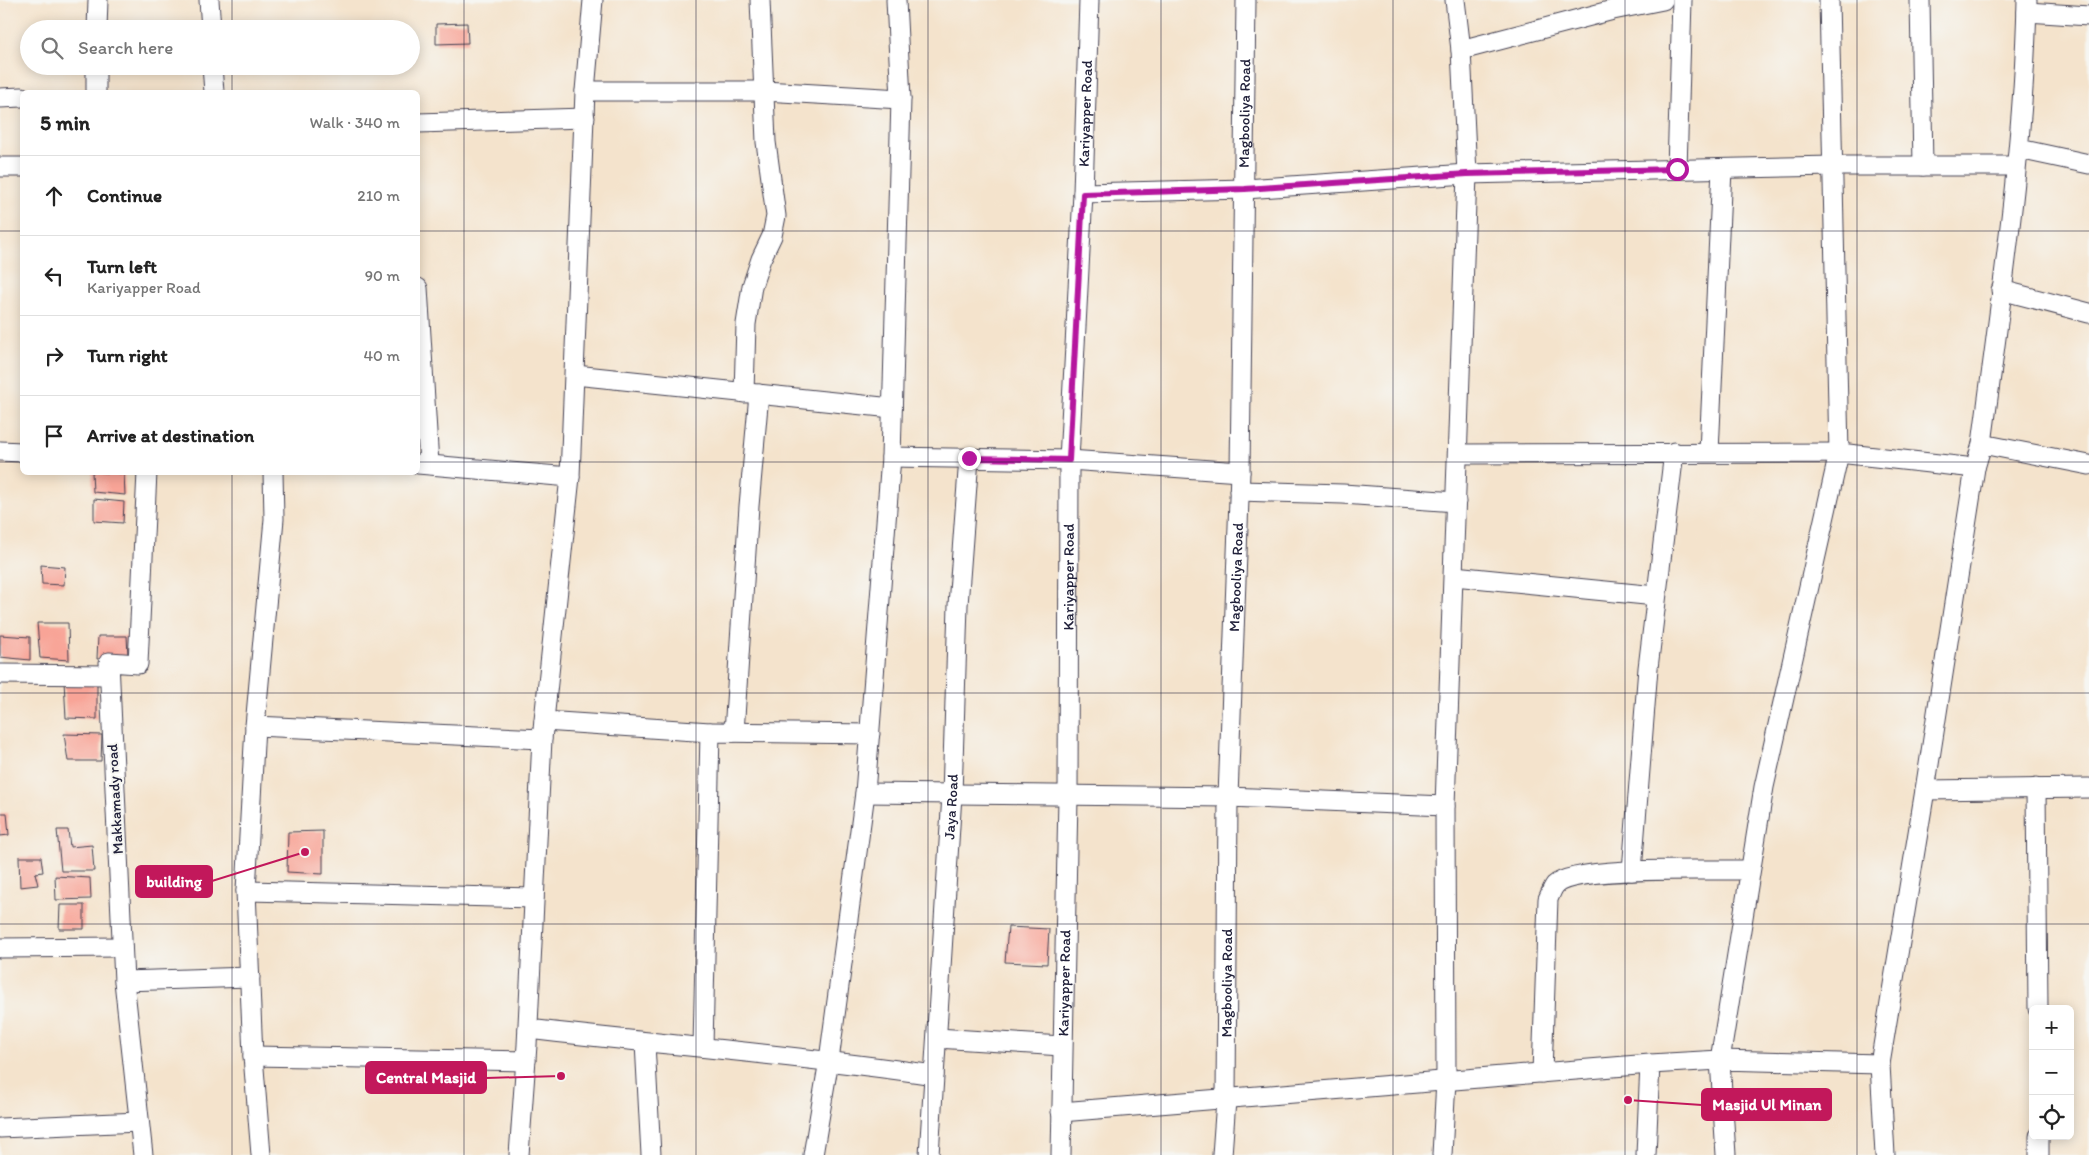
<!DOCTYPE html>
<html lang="en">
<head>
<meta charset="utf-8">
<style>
	:root { --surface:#fff; --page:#f6f6f6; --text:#222; --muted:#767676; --line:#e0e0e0 }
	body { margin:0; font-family:Itim,sans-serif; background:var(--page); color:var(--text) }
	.controls { position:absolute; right:15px; bottom:15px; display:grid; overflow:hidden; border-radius:8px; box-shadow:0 2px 12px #0003 }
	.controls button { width:45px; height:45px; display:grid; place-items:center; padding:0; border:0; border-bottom:1px solid var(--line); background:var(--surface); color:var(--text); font:25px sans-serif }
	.stop { position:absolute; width:15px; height:15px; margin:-11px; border:4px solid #b5179e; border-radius:50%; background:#fff }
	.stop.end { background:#b5179e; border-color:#fff; box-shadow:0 1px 5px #0008 }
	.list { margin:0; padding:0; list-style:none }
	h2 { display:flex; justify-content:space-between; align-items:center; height:65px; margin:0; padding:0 20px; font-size:21px }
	h2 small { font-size:16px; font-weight:400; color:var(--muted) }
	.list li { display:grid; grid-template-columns:32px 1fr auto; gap:15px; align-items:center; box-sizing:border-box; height:80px; padding:0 20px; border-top:1px solid var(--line) }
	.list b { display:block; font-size:19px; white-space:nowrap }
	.list p { margin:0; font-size:16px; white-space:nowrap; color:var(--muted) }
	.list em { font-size:16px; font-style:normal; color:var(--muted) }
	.icon { flex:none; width:28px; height:28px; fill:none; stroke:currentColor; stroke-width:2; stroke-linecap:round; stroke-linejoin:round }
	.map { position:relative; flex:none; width:2089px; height:1155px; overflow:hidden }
	.search { position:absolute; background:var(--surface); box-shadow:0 2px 12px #0003; left:20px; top:20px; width:400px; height:55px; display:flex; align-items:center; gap:12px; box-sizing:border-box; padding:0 18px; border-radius:28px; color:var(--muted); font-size:19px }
	.panel { position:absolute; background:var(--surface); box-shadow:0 2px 12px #0003; left:20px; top:90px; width:400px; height:385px; border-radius:8px }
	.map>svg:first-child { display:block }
	.building { fill:#f8a497 }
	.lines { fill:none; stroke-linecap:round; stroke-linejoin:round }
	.street-casing { stroke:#423f51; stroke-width:21 }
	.street { stroke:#fff; stroke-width:19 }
	.route { stroke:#b5179e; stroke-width:6 }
	.grid { fill:none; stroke:#22223b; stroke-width:1; stroke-opacity:0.55 }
	.labels { text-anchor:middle; stroke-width:4; stroke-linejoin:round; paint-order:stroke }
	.street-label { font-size:15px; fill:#22223b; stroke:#f6f6f2 }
	.leader { fill:none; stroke:#c2185b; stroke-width:2 }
	.callout-dot { fill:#c2185b; stroke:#f6f6f2; stroke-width:2 }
	.callout { fill:#c2185b; stroke:#c2185b; stroke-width:2 }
	.callout-label { font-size:16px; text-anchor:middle; font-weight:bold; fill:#fff }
</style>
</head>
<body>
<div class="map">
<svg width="2089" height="1155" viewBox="0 0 2089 1155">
	<rect width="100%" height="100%" fill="#f6f6f2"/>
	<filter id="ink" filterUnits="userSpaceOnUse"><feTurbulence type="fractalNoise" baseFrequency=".02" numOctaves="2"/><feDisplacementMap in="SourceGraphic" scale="10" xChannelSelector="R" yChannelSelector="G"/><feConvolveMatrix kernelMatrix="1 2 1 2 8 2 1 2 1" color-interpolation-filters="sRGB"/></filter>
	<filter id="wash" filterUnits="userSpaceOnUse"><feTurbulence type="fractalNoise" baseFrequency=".0096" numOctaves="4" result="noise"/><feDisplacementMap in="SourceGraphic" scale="20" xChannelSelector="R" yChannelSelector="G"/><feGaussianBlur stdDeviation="1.12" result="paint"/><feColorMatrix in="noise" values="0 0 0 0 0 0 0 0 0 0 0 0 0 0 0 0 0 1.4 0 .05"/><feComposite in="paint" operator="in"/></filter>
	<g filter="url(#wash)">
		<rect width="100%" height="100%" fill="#f4e3cc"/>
		<g id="blocks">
			<path class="building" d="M467 23 468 43 436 44V24Z
				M92 472 124 474 125 495 93 492Z
				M94 499 124 502 123 523 94 521Z
				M41 565 65 567 64 585 42 584Z
				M37 623H68L69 660 40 658Z
				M0 635 30 637V660L0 657Z
				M98 636H127L128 657 97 659Z
				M64 681 97 682V719L66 718Z
				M64 734 102 735 101 761H68Z
				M0 813H7L9 835 0 836Z
				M57 830H68L70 847 92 845 94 871H61Z
				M323 831V874L287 872 288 832Z
				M19 857H41L43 872 35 873 38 885 20 887Z
				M55 876 90 878 91 899 56 900Z
				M60 905H84V929H59Z
				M1008 927 1049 929 1047 964 1005 962Z"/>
		</g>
	</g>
	<g filter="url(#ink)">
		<use href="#blocks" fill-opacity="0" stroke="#423f51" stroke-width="1"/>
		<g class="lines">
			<g class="street-casing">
				<g id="street">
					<path d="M209 0 211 29"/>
					<path d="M1920 0 1923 166"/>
					<path d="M2027 0C2024 149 2001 296 1982 444L1975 468 1925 790 2089 788"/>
					<path d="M2027 12 2089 16"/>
					<path d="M97 29 98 0"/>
					<path d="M1461 50 1613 10 1663 0"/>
					<path d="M212 66 214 92"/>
					<path d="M585 91H764L901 99"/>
					<path d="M96 92V66"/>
					<path d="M0 98 22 97"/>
					<path d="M418 123 585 118"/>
					<path d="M2019 149 2089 164"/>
					<path d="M0 167H22"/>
					<path d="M1677 169 1682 0"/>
					<path d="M1083 193 1245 189 1467 174 1833 166H2016"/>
					<path d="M418 288 429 464"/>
					<path d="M2001 290 2089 313"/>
					<path d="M575 375 892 408"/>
					<path d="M744 393 746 324 752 286 761 259 772 236 776 216 766 142 760 0"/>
					<path d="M1982 444 2089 465"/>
					<path d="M0 451 22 452"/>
					<path d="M1709 452 1722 169"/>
					<path d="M1459 454 1839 453 1975 468"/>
					<path d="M891 457 1069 460 1240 472"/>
					<path d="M418 464 570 477"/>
					<path d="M1239 491 1343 494 1456 502"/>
					<path d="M1454 576 1656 596"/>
					<path d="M0 674 109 675"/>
					<path d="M544 721 710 732"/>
					<path d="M255 726 542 739"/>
					<path d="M734 732 749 506 759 394"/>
					<path d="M2036 788 2038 1009"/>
					<path d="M865 793 1228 797 1445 806"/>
					<path d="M1632 871 1648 668 1674 452"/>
					<path d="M246 891 534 898"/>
					<path d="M0 948 122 947"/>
					<path d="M124 981 250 977"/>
					<path d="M528 1029C664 1045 799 1055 934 1075"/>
					<path d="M937 1038 1062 1046"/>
					<path d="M645 1043 651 1155"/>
					<path d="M703 1047 710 732 870 734"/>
					<path d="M253 1056 526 1061"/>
					<path d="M1542 1073 1548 899C1550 895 1552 889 1555 885 1575 865 1717 871 1750 870"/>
					<path d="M1061 1112 1650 1064"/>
					<path d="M0 1128 139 1122"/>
					<path d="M2039 1136V1155"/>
					<path d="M143 1155 124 981 109 662 138 664 147 472"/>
					<path d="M261 1155 253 1056 246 891 255 726 274 519 273 472"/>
					<path d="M519 1155 527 1045 542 739 570 477 585 91 593 0"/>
					<path d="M813 1155 829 1060 865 793 891 457 901 99 896 0"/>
					<path id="s1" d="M929 1155 952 795 958 605 969 458"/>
					<path id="s2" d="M1061 1155 1068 797 1069 460 1083 193 1089 0"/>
					<path id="s3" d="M1222 1155 1226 1100 1228 797 1240 472 1246 0"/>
					<path d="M1442 1155 1446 1080 1445 806 1467 174 1461 50 1455 0"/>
					<path d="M1646 1155 1650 1064 1720 1060 1764 787 1839 453 1829 0"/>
					<path d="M1726 1155 1720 1060 1880 1064"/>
					<path d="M1885 1155 1880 1064 1925 790"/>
				</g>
			</g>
			<use href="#street" class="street"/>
		</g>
	</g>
	<g class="lines" filter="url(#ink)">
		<path class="route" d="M969 458 1069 460 1083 194 1245 189 1467 174 1677 169"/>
	</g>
	<path class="grid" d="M232 0V29M464 0V1155M696 0V1155M928 0V1155M1161 0V1155M1393 0V1155M1625 0V1155M1857 0V1155M232 66V92M0 231H22M418 231H2089M0 462H22M418 462H2089M232 472V1155M0 693H2089M0 924H2089"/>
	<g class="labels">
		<g class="street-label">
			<text dy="5" stroke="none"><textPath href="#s2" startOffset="1042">Kariyapper Road</textPath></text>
			<text dy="5" stroke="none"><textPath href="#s3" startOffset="1042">Magbooliya Road</textPath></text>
			<text dy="5" stroke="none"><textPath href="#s2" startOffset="578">Kariyapper Road</textPath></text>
			<text dy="5" stroke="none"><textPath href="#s3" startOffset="578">Magbooliya Road</textPath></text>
			<text transform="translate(115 799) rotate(-93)" y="5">Makkamady road</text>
			<text dy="5" stroke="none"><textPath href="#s1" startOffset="349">Jaya Road</textPath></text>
			<text dy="5" stroke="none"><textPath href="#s2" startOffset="172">Kariyapper Road</textPath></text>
			<text dy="5" stroke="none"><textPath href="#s3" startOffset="172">Magbooliya Road</textPath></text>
		</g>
	</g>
	<path class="leader" d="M305 852L212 881M561 1076L486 1078M1628 1100L1702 1105"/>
	<g class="callout-dot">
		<circle cx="305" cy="852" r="5"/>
		<circle cx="561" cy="1076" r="5"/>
		<circle cx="1628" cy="1100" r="5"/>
	</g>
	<g class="callout">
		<rect x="136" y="866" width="76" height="31" rx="5"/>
		<rect x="366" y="1062" width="120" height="31" rx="5"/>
		<rect x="1702" y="1089" width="129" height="31" rx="5"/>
	</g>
	<g class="callout-label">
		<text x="174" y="887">building</text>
		<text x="426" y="1083">Central Masjid</text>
		<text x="1767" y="1110">Masjid Ul Minan</text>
	</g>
</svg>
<div class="controls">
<button>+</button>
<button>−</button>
<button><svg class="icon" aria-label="locate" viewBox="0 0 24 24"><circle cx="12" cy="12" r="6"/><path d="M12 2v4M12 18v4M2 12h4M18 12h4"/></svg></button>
</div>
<div class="stop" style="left:1677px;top:169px"></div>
<div class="stop end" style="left:969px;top:458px"></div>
<div class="search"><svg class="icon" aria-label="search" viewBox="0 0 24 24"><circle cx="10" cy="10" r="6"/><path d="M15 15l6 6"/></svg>Search here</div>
<section class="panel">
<h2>5 min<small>Walk · 340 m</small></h2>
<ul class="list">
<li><svg class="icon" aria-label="ahead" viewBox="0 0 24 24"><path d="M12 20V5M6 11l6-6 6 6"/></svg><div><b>Continue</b></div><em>210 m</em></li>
<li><svg class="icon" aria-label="left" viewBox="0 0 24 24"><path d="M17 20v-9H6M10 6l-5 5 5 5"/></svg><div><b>Turn left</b><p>Kariyapper Road</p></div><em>90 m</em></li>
<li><svg class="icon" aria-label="right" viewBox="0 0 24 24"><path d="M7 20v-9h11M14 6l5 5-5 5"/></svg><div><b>Turn right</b></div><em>40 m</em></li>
<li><svg class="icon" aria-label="arrive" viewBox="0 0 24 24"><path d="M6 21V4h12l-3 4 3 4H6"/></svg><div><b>Arrive at destination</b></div></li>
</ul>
</section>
</div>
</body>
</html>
